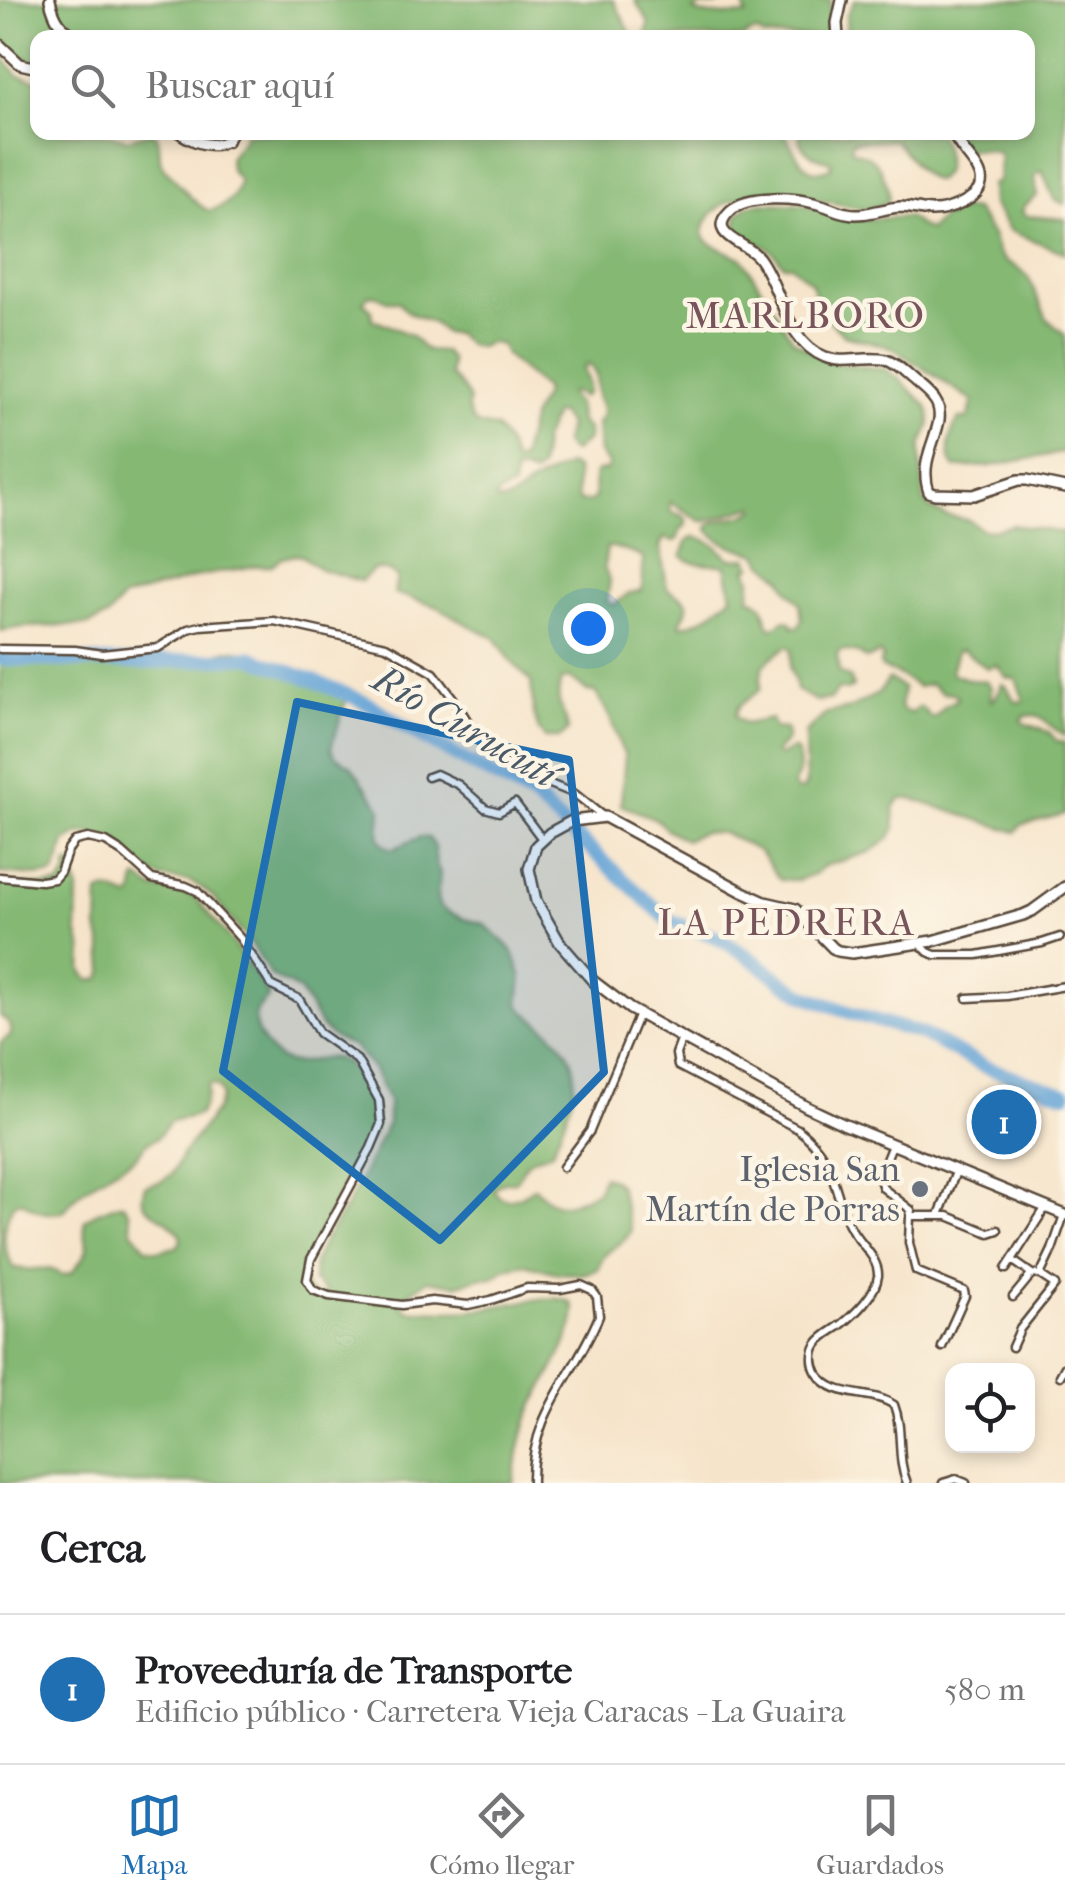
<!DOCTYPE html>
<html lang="es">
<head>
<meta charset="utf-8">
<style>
	:root { --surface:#fff; --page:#f2f2f2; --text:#202124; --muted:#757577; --line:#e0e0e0; --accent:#1f6fb2 }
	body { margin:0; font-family:"IM FELL French Canon",serif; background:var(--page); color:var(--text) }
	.controls { position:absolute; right:30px; bottom:30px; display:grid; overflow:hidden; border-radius:20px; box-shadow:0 5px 15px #0003 }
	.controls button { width:90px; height:90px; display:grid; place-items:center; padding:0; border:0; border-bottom:2px solid var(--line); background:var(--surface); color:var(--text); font:50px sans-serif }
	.you { position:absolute; left:588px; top:628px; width:35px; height:35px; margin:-25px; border:8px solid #fff; border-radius:50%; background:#1a73e8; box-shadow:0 0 0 15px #1a73e833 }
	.badge { display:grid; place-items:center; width:65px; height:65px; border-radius:50%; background:var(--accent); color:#fff; font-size:32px; font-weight:700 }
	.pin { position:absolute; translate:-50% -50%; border:5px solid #fff; box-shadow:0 2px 10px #0006 }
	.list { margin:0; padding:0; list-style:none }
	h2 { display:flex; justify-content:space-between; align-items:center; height:130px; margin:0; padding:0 40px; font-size:42px }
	h2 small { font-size:32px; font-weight:400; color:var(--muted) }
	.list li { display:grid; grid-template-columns:65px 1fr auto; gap:30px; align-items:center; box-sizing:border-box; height:150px; padding:0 40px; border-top:2px solid var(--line) }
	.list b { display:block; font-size:38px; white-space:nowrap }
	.list p { margin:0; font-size:32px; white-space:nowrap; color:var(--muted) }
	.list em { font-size:32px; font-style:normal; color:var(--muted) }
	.icon { flex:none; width:55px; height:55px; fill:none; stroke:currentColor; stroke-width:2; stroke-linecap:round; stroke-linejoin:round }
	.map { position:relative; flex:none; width:1065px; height:1483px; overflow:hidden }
	.search { position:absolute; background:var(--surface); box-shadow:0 5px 15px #0003; left:30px; right:30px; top:30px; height:110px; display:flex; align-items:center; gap:25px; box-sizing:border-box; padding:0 35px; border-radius:20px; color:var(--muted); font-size:38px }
	.sheet { height:280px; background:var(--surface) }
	nav { display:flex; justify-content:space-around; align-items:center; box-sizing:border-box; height:140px; border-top:2px solid var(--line); background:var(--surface); font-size:28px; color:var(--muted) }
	nav a { display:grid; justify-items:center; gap:5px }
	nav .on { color:var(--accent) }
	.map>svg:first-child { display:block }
	.forest { fill:#84b873; stroke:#607148; stroke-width:2.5; fill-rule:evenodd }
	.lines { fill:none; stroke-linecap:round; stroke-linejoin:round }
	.river { stroke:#64a3d6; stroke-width:14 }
	.minor-casing { stroke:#574638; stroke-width:11 }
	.secondary-casing { stroke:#574638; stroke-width:14 }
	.minor { stroke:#fff; stroke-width:6 }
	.secondary { stroke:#fff; stroke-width:9 }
	.marked { fill:#1f6fb2; fill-opacity:0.2; stroke:#1f6fb2; stroke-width:8; stroke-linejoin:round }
	.worship-dot { fill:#6b7280; stroke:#fcf5e5; stroke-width:4 }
	.labels { text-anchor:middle; stroke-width:9; stroke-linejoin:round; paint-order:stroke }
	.worship-label { font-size:35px; fill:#5b616d; stroke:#fcf5e5; text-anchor:end }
	.neighbourhood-label { font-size:38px; letter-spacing:2.5px; fill:#78555a; stroke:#fcf5e5 }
	.water-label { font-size:38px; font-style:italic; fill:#4b5a68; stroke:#fcf5e5 }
</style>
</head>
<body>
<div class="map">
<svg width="1065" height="1483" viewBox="0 0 1065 1483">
	<rect width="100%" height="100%" fill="#fcf5e5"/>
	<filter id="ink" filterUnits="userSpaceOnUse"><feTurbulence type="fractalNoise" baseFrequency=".01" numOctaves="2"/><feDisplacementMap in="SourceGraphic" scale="20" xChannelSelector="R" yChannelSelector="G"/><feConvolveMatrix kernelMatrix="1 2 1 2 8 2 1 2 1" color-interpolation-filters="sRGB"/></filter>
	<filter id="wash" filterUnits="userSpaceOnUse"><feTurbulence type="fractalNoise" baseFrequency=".0048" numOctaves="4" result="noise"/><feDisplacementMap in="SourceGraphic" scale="40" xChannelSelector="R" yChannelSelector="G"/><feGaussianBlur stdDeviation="2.25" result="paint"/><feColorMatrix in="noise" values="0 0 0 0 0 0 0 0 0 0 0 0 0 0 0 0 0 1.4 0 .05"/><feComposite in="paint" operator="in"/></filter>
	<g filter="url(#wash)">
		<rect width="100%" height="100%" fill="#f6e4ca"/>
		<path class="forest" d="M0 0H613L629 30 630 37 38 38 37 62C23 59 4 48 0 33 0 24 0 10 0 0Z
			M635 0H726L716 6H700L694 11C703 17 733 15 746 15L743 0H831L827 37H764L757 32 748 34 743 38H643C656 20 642 16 635 0Z
			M855 0H1065V204L1054 199 1042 171 1035 175 1037 196 1024 206 1022 212 1027 216 1065 219V253L1010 231 992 204 991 185 998 181 1000 154C989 147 977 151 964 149L954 133 1028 132V38H847L846 16Z
			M0 54 18 75 37 80 38 132 106 133 127 139 149 133 156 134C162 144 157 155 162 165 164 170 170 173 173 177 184 190 194 203 209 211 224 207 239 197 239 180L230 169 229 158 244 138 245 133 265 134 284 132H711L712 141 716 144 734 133H784C795 150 804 182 831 168V162C816 157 796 151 800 133H939C944 150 954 168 936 181 916 175 909 153 894 140L853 141 851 146 853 151C858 153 864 154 869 157 881 163 891 190 888 202L867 210 805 197 750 194 725 203 711 214 705 224 703 234 707 241 713 245 743 259 793 340 834 363 884 369 898 378 926 405 930 413V425L921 446 920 455 924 500 929 508 946 516 968 520 983 530H994L1013 525 1065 533V736L1036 715 1025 716 1022 719 1024 723 1049 732 1057 741 1065 743V814L1021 825 1016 832 912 799H901L894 807 895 828 889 839 882 844 870 852 824 866 815 874 798 880H780L760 852 730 836 722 833 703 832 685 840 666 829 656 819 621 805 625 755C619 746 619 741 615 731 610 717 603 703 595 692L587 691 570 678 561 680C553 707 566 710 568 731L559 738H545L539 731 534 715 531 682 511 661 495 638 463 622 438 607 394 593 397 578C391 570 383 568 373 570L361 581 320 569 302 556 296 555 282 558 270 566H255L200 576 123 598 107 617 88 625 23 627 0 631ZM369 295 377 296 387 301H398L407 312 433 323 445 333 456 334 469 345 480 347 490 342 501 345 505 355 544 389 545 393 532 416 521 460 514 462 508 445 496 428C484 426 472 427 469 412 465 397 473 409 467 395 463 387 456 381 450 375L451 360 444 352 428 350 423 348 412 336 381 322 372 320V310L363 302ZM587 365H590L596 375 597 396 602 408V415L597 424 599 453 609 465 606 470 597 471 594 475 595 498 590 502 579 501 577 494 576 469 568 465 534 482 509 500 498 502 496 496 513 487 515 471H524L533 475 540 469 543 440 554 414 559 413 568 424 564 443 569 450 574 452 588 439V430L580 422 577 404 568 393 574 392 582 397 587 393 588 383 583 369ZM671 502 701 521H706L755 506 756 509C743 520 724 516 709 525L708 530C721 545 741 549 758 554L764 563 782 578 789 591 800 603 802 620 798 627H793L790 621 785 620 773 628 770 627C762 614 770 605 750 598L751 579 747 569 752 566 747 558 730 559C719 548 710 538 693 537L687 541 682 556C695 568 710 561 726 566L732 596C712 612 708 620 681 626L680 623C695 597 685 602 667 588L660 546 664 538 674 541 677 540 681 529 685 526 687 520 683 516 670 511ZM607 547H614L643 557 642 590 628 594 614 605 607 602 610 581 604 567ZM787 646 792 649 790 669 795 681 796 690 817 701 831 699 838 689 846 690 853 687 850 678 839 672 837 654 841 650 859 653 866 659 880 653 883 658 880 663 882 668 897 674 918 687 931 684 942 693H953L958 697 955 701 946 705 935 717H930L921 707H918L912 713 903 711 900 707 903 688 889 679 879 693 849 709 827 713 805 733 806 784 803 790 798 791 793 786 799 773 798 753 793 749 780 756 775 753 787 740 786 729 774 728 771 719 745 724 735 716 739 706 761 689C759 662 767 661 787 646ZM963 650 987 668 997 665 1006 677 1016 679 1024 700 1021 702 1015 701 1006 686 1002 684 995 699 991 701V687L986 681 970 680 952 674 951 671 957 651Z
			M764 203 806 205 855 220 906 217C915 219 918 228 929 230L943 217 964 209 975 210 992 235 998 253 1006 262 1017 267 1028 277 1047 319 1065 335V452L991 466 955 468C944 456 949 433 959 419H968L973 401 891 347 844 335 825 316 817 304 812 283 791 265H784C778 259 774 251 766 247 749 236 731 243 738 214L749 205Z
			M237 650C256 654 264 658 282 667 289 670 297 671 305 674 319 681 333 689 347 697L331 748 335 756 351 766 381 808C382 825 371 843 393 849L420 837 429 838 434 846 436 864 440 873 437 898 439 905 446 911 464 919 484 924 512 950 522 977 519 1004 522 1009C537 1021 558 1036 568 1053 585 1079 563 1125 552 1151 546 1156 540 1155 533 1158 524 1163 521 1174 516 1181 505 1181 500 1182 494 1190 504 1208 522 1196 535 1187 556 1214 570 1204 597 1191L603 1176 613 1180 619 1186 631 1231C622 1249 603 1246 599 1269L583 1274 557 1273 525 1264 504 1269 493 1277 478 1278 456 1285 428 1280 406 1295 401 1302 405 1309 410 1311C433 1309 457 1313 480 1309 498 1307 557 1291 571 1303 588 1319 537 1395 529 1415 521 1437 517 1460 513 1483H0V1043L11 1035C12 1025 8 1022 0 1016V882L44 886 59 885 66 876 68 864H72L78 889 77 931 83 951 82 970 89 980 100 979 104 971 102 947 98 929 99 893C113 886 119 896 131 898 137 892 132 883 138 878L154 889 180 891 195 897 230 939 268 994V998C262 1004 256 1009 255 1017 253 1032 271 1056 284 1061 302 1067 322 1054 339 1059 352 1063 371 1096 374 1109 376 1118 375 1125 373 1133L302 1266C301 1282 304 1295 322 1297L326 1292 313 1280 314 1262 323 1242 349 1202 388 1123V1101L374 1070 355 1048 331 1036 322 1028 299 990 271 976 254 948 212 896 202 888 189 881 161 878 153 875 115 840 86 833 79 834 65 842 56 871 52 875 39 876 0 873V652C35 654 67 666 101 668 117 669 130 657 147 659 163 661 174 668 193 665 205 664 211 655 221 652 226 650 232 650 237 650ZM211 1084 219 1088 222 1096 216 1110 184 1152 172 1174 160 1182 145 1186C137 1208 150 1210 166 1220 171 1224 175 1229 180 1233L181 1241 177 1247 157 1251 146 1248 132 1231 129 1212 123 1204H118L93 1214 85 1220C81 1232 90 1242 86 1252 83 1259 76 1267 72 1273L62 1275C44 1262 33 1274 13 1267 1 1245 2 1226 13 1204L22 1201C36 1212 47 1216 64 1211L77 1195 97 1180 135 1158 146 1144 157 1138 171 1121 198 1115C206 1104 207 1098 208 1085Z"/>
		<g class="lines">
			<path class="river" d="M0 659 138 663 250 657 315 681 369 704 423 738 533 797 668 920 716 937 748 956 786 984 806 996 854 1014 922 1034 985 1067 1065 1094"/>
		</g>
	</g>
	<g filter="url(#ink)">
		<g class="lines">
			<g class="minor-casing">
				<path id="minor" d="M0 649 75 650 102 654 158 648 188 629 200 626 274 621 386 646 434 673 453 698 487 752 505 766 575 794 604 817
					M428 777 436 774 459 785 485 808 499 812 515 803 542 839
					M0 877 41 881 54 879 60 872 68 850 75 841 88 838 106 842 122 852 152 879 186 886 197 891 240 938 272 986 299 999 319 1033 357 1060 379 1100 381 1124 371 1148 311 1259 307 1280 313 1290 329 1296 402 1305 432 1301 468 1305 491 1300 527 1288 560 1289 581 1285 592 1290 597 1297 599 1316C575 1376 530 1413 532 1483
					M919 943 928 952 935 955H977L1042 943 1060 937
					M967 998 1007 996 1065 986
					M682 1038 676 1054 678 1066 798 1129C808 1137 817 1146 824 1158 837 1180 838 1207 852 1230 860 1244 879 1258 878 1276 876 1294 855 1314 841 1325 834 1330 822 1336 817 1344 811 1352 812 1365 817 1373 834 1400 871 1389 894 1405 904 1431 896 1458 907 1483
					M892 1145 879 1177 883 1188 911 1210 910 1216H948L989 1233 998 1230
					M563 1167 590 1131 639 1014
					M939 1215 956 1172
					M910 1216 909 1243 916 1271 964 1291 965 1296 942 1347
					M1012 1260 1032 1274
					M1006 1269 1046 1207
					M1013 1297 1032 1274 1040 1275
					M1012 1347 1020 1329 1055 1285 1040 1275 1052 1250 1064 1215
					M1060 1376 1065 1367
					M943 1483 956 1479 966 1483"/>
			</g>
			<g class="secondary-casing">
				<path id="secondary" d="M50 0C54 18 61 30 79 38
					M838 38 837 23 842 0
					M0 45 20 64 38 68
					M179 132C193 142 211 149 227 141L231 132
					M953 132C957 149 985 168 981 184 977 201 945 212 930 211 920 210 910 207 900 207 882 208 865 217 847 213 837 212 828 206 818 204 796 198 748 194 730 211 704 236 749 243 759 258 782 289 785 341 825 357 843 365 867 355 886 360 897 363 907 375 916 382 924 389 933 395 937 404 948 427 916 456 929 492L935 494 974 495 1019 480H1027L1065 488
					M1065 887 1032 911 1023 915 933 941 852 953 838 951 833 948 795 909 765 902 743 892 605 817 572 821 550 833 536 846 529 869 536 901 560 943 593 981 630 1009 807 1107 843 1124 1065 1215"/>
			</g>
			<use href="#minor" class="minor"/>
			<use href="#secondary" class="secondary"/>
		</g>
	</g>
	<path class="marked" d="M297 702 569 760 604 1072 440 1240 223 1071Z"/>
	<circle class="worship-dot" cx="920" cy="1189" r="10"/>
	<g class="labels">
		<g class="worship-label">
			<text x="900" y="1181">Iglesia San<tspan x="900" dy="40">Martín de Porras</tspan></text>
		</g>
		<g class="neighbourhood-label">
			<text x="806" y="328">MARLBORO</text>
			<text x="787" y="935">LA PEDRERA</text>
		</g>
		<g class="water-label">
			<text transform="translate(465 726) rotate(30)" y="13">Río Curucutí</text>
		</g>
	</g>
</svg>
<div class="controls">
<button><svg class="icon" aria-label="locate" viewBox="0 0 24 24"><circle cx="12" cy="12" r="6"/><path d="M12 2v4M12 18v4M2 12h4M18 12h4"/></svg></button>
</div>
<div class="you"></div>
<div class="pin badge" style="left:1004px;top:1122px">1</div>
<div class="search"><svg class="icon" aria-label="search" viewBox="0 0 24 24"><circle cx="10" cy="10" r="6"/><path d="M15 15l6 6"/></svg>Buscar aquí</div>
</div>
<section class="sheet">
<h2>Cerca<small></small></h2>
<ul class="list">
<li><span class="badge">1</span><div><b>Proveeduría de Transporte</b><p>Edificio público · Carretera Vieja Caracas - La Guaira</p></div><em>580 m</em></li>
</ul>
</section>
<nav>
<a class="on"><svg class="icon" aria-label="map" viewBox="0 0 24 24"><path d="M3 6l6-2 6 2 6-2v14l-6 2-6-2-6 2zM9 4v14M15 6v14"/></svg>Mapa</a>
<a><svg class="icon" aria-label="directions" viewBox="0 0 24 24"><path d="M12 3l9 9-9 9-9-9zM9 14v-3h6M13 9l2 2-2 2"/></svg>Cómo llegar</a>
<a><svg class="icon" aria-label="saved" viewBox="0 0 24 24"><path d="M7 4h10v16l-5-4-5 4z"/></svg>Guardados</a>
</nav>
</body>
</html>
